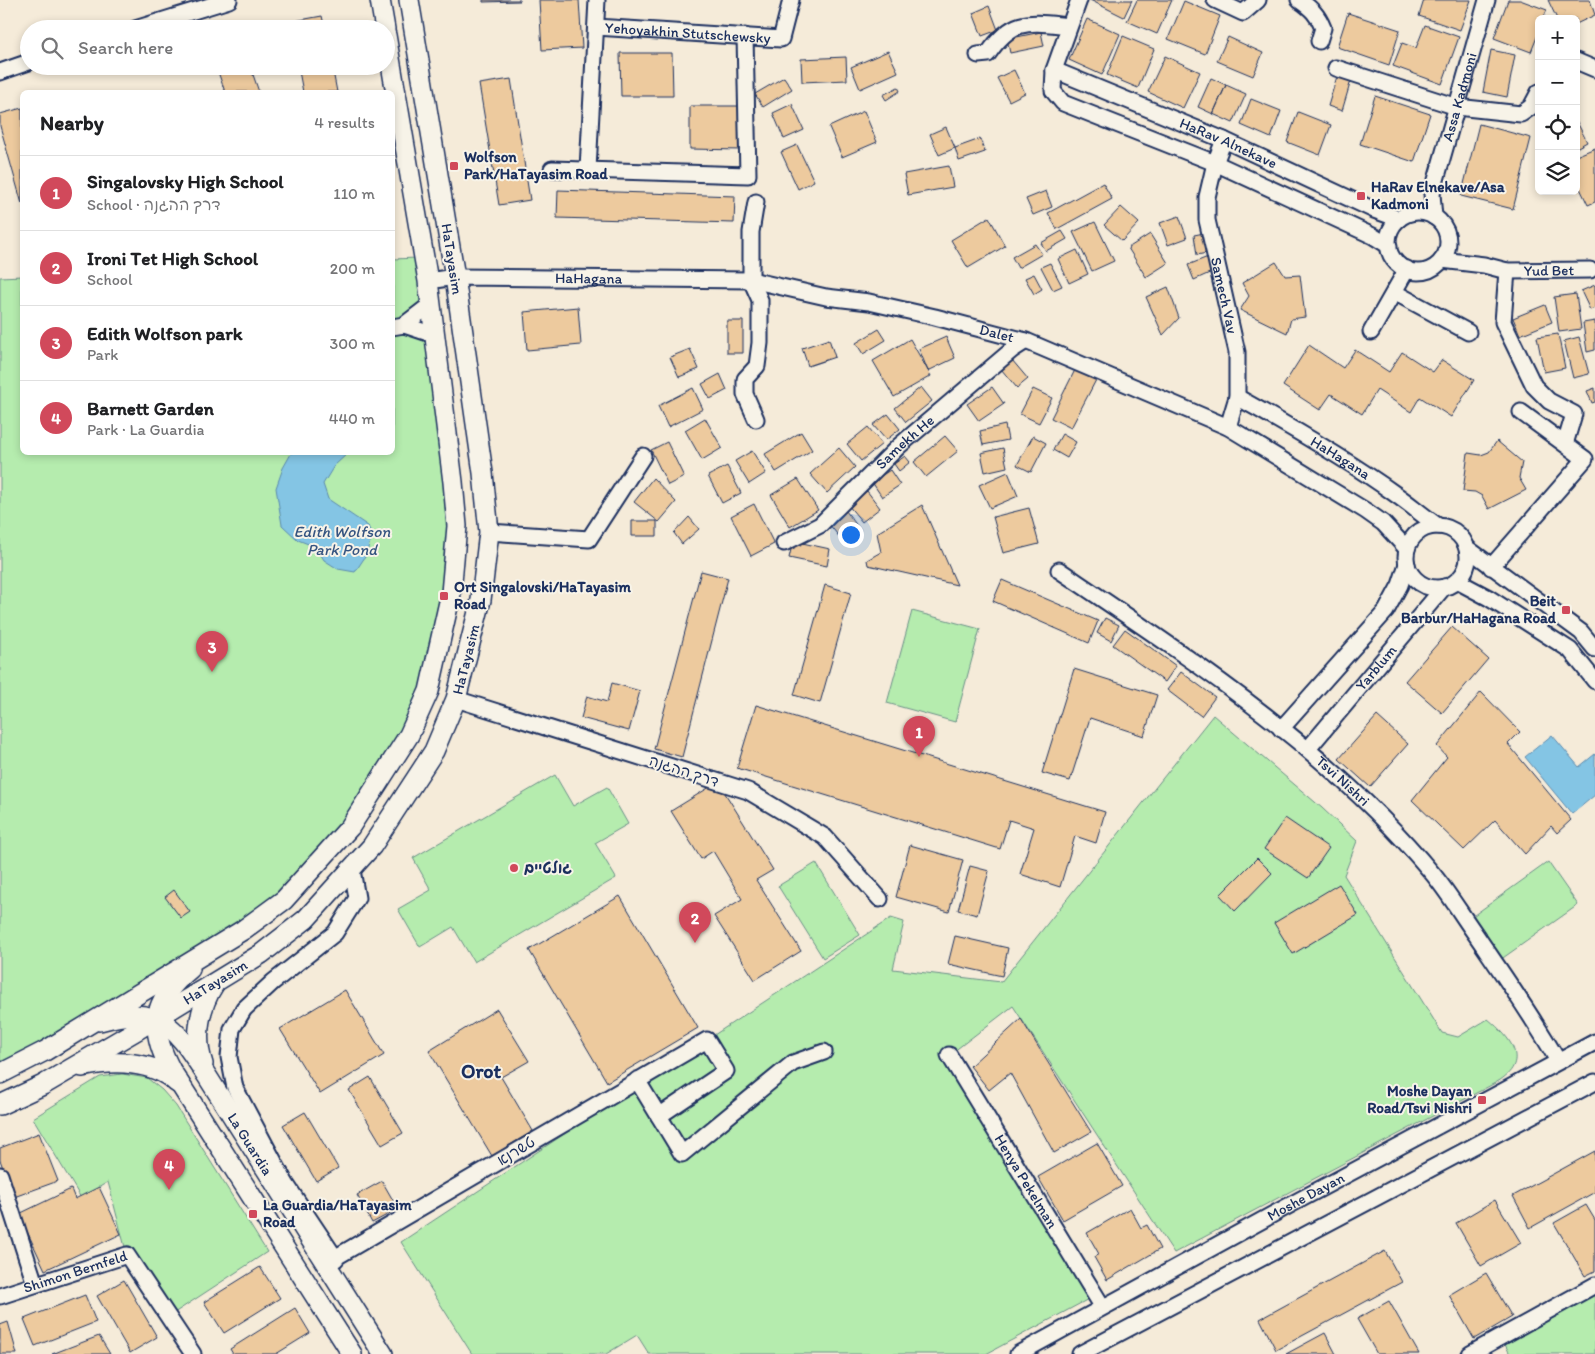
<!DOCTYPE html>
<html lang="en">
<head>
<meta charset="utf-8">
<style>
	:root { --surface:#fff; --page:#f2f2f2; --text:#202124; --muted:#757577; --line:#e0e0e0; --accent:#d1495b }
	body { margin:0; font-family:Itim,"Playpen Sans Hebrew",sans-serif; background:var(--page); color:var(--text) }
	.controls { position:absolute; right:15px; top:15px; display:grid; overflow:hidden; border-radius:8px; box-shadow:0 2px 8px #0003 }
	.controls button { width:45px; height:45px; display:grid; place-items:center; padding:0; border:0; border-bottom:1px solid var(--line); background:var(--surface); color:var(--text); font:25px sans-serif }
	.you { position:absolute; left:850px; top:534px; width:18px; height:18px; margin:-12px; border:4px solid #fff; border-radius:50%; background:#1a73e8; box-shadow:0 0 0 8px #1a73e833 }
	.badge { display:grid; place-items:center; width:32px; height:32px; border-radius:50%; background:var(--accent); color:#fff; font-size:16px; font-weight:700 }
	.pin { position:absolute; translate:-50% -41px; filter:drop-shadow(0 1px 2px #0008) }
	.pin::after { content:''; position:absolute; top:26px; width:18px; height:15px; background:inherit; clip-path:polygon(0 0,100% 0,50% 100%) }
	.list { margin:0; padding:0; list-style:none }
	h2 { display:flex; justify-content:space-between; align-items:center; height:65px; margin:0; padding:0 20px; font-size:21px }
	h2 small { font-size:16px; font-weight:400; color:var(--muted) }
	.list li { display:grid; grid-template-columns:32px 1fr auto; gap:15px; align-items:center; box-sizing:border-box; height:75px; padding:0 20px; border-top:1px solid var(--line) }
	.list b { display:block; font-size:19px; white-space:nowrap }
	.list p { margin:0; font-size:16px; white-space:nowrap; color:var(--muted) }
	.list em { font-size:16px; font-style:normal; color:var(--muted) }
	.icon { flex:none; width:28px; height:28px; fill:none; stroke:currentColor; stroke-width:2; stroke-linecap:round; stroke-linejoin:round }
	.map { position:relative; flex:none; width:1595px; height:1354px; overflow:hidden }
	.search { position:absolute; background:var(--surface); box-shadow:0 2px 8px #0003; left:20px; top:20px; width:375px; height:55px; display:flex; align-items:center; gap:12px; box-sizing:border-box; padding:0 18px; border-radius:28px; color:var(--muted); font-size:19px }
	.panel { position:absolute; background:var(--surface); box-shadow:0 2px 8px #0003; left:20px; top:90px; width:375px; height:365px; border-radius:8px }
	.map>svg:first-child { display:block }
	.green { fill:#b5ecae; stroke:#688e86 }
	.water { fill:#84c5e4; stroke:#5a89ae }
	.building { fill:#edca9e; stroke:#1b2f5e }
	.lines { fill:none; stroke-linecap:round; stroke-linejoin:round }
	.minor-casing { stroke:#1b2f5e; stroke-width:19 }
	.major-casing { stroke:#1b2f5e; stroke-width:22 }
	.minor { stroke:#f7f3e8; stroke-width:15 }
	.major { stroke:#f7f3e8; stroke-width:19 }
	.poi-dot { fill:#d1495b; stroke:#f7f3e8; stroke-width:2 }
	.labels { text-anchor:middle; stroke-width:4; stroke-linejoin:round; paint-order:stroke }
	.street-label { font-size:15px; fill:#1b2f5e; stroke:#f7f3e8 }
	.poi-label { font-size:15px; font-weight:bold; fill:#1b2f5e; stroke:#f7f3e8; text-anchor:start }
	.water-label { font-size:16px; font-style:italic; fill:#355480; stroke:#f7f3e8 }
	.district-label { font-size:20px; font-weight:bold; fill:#1b2f5e; stroke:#f7f3e8 }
</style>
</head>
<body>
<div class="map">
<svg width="1595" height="1354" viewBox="0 0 1595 1354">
	<rect width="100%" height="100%" fill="#f5ebd9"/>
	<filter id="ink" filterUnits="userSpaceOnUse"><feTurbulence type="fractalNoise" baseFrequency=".02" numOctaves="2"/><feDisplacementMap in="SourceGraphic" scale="10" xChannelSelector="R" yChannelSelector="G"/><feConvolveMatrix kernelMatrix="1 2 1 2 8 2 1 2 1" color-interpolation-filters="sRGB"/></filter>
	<g filter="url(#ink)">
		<path class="green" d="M417 258 452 529 442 615 407 730 346 824 284 894 46 1041 10 1061 0 1063V277L22 276V452H392L393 259Z
			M912 611 980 629 955 722 887 703Z
			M1213 715 1322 808 1357 841 1344 875 1442 1033 1458 1037 1488 1019C1511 1038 1531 1062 1497 1082L1174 1253 1013 1006 949 1055 1096 1295 986 1354H649L637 1335 606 1354H472L401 1242 891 918 904 922 893 969 1001 982Z
			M555 775 573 806 607 787 628 824 595 843 616 878 474 962 453 927 420 947 398 909 431 890 413 858Z
			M1548 862 1578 905 1500 960 1470 918Z
			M816 863 860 935 823 958 778 886Z
			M122 1074 147 1078 162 1090 176 1106 267 1252 168 1317 127 1255 108 1182 81 1198 33 1118 100 1077Z
			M1595 1285V1354H1510L1501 1337Z"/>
		<path class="water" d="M292 452 348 453 334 466 323 484 328 499 368 526 372 536 365 557 355 572 338 569 324 560 316 547 298 540 282 525 276 488 283 468Z
			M1552 735 1579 767 1595 754V795L1572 814 1525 757Z"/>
		<path class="building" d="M483 0H520V1L483 2Z
			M539 0H579L582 48 542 50Z
			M1090 0H1132L1124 17Z
			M1137 0H1172L1157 34 1127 21Z
			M1424 0H1471L1460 30 1419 16Z
			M1508 0H1520L1547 10 1543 19H1539V32L1531 52 1494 38Z
			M1548 0H1590L1595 15 1576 24V19H1557Z
			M1184 1 1220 16 1205 54 1168 39Z
			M989 6 998 30 982 36 973 13Z
			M1348 13 1400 30 1389 65 1337 47Z
			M322 16 325 29H291L289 22Z
			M1087 19 1120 34 1102 75 1069 60Z
			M1425 25 1459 37 1442 84 1393 66 1402 43 1416 48Z
			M1041 32 1044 46 1010 53 1007 39Z
			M1123 36 1154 49 1138 88 1107 75Z
			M1228 37 1263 53 1253 76 1217 61Z
			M1491 50 1515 55 1507 97 1483 92Z
			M888 51 898 72 860 89 851 67Z
			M620 53H672L673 96H621Z
			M1165 56 1200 72 1183 108 1148 92Z
			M846 57 847 80 802 82 801 59Z
			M216 66H250L259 92H225Z
			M298 66H332L337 92H303Z
			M1014 70 1025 93 1009 101 997 78Z
			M1338 73 1352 77 1342 111 1328 106Z
			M784 77 792 89 763 107 755 94Z
			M1211 78 1226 85 1213 114 1198 107Z
			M511 79 530 200 499 205 479 84Z
			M1226 85 1246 94 1233 123 1213 114Z
			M898 87 900 91 886 100 883 95Z
			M1375 96 1430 114 1414 162 1360 144Z
			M1251 99 1281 111 1271 138 1241 125Z
			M792 104 804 130 784 139 773 113Z
			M690 106H741V150L690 149Z
			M22 108V204L0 126V114Z
			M864 111 877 142 842 157 829 127Z
			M1298 112 1331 125 1320 155 1287 142Z
			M1576 120 1587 142 1576 148Z
			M1479 124 1531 138 1513 209 1461 196Z
			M946 127 955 148 939 155 930 134Z
			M980 139 985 152 959 161 955 148Z
			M797 145 814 181 798 189 781 152Z
			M1595 148V202L1588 205 1576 180V156Z
			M949 166 953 187 908 195 904 174Z
			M1103 183 1112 199 1057 229 1048 213Z
			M558 190 735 196 734 223 557 218Z
			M1046 191 1052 207 1033 215 1026 199Z
			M1121 207 1139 223 1122 241 1104 225Z
			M1179 216 1187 238 1168 245 1160 223Z
			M989 217 1005 246 968 268 951 240Z
			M1095 222 1114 261 1092 271 1073 232Z
			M1062 231 1067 239 1046 251 1041 243Z
			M1204 233 1207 253 1197 255 1194 235Z
			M1150 234 1168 263 1146 277 1128 248Z
			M1035 244 1042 254 1018 268 1012 257Z
			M1077 250 1088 274 1069 283 1058 259Z
			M1208 257 1214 271 1194 280 1188 265Z
			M1276 262 1285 276 1300 275 1305 317 1291 319 1287 333 1240 310 1249 296 1242 283Z
			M1050 263 1062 286 1053 290 1041 267Z
			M1034 274 1042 289 1034 294 1025 278Z
			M1595 285V308L1590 310 1581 291Z
			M1168 287 1179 318 1163 335 1146 297Z
			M1576 294 1581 329 1559 332 1554 297Z
			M1545 305 1552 322 1520 335 1513 318Z
			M578 307 581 345 527 350 524 312Z
			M727 321H743V353H727Z
			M1595 321V350L1587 352 1583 323Z
			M879 329 886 340 863 354 856 343Z
			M1558 334 1565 368 1544 372 1537 337Z
			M946 337 955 358 928 371 919 349Z
			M1579 337 1589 374 1573 378 1564 341Z
			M829 339 835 357 808 366 802 348Z
			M910 339 931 376 894 397 873 361Z
			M1309 345 1343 368 1355 350 1389 372 1402 352 1433 372 1442 360 1474 380 1451 417 1420 397 1411 412 1377 390 1362 414 1331 394 1320 410 1283 386Z
			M690 349 699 369 679 377 670 357Z
			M1012 360 1028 379 1017 388 1001 369Z
			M1076 368 1097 378 1071 428 1051 418Z
			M720 374 727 390 710 399 702 384Z
			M921 387 932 401 906 422 895 408Z
			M992 387 1004 404 979 421 967 404Z
			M693 388 703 409 668 427 658 406Z
			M1595 388V402L1592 403 1587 391Z
			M1033 389 1052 398 1039 423 1020 414Z
			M888 414 900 429 886 440 873 425Z
			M705 418 722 448 702 460 685 430Z
			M1005 425 1008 440 983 445 980 431Z
			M868 427 882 444 861 461 847 444Z
			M801 432 812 450 776 472 765 454Z
			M1062 434 1076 442 1067 458 1053 450Z
			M945 436 958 451 926 477 914 462Z
			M1033 436 1046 443 1031 472 1017 465Z
			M1497 441 1522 462 1519 478 1526 490 1489 509 1482 496 1475 492 1463 491 1468 453 1481 455 1489 452Z
			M667 442 684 477 668 485 651 450Z
			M839 448 855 467 827 493 810 474Z
			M1003 448 1007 467 985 472 981 453Z
			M752 451 766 473 749 484 735 461Z
			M905 456 910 462 899 471 894 464Z
			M727 466 741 493 722 503 708 476Z
			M890 470 900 485 882 497 872 482Z
			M1008 472 1018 496 990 508 979 485Z
			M653 478 676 502 659 522 634 502Z
			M798 479 818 510 790 527 771 495Z
			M867 491 880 508 862 522 848 505Z
			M754 504 774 544 751 556 731 516Z
			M922 505 957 585 868 565 867 560 881 552 877 533Z
			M1029 508 1039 544 1003 553 993 517Z
			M846 511 861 531 845 544 829 524Z
			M689 517 699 529 682 544 674 533Z
			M632 521H657V536H632Z
			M793 541 830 549 827 566 789 558Z
			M701 571 728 578 682 757 654 749Z
			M1002 580 1098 621 1089 643 993 601Z
			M825 585 851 593 820 703 794 695Z
			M1105 618 1119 625 1111 641 1097 633Z
			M1452 627 1488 659 1442 713 1405 681Z
			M1125 629 1176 666 1165 682 1113 645Z
			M1074 669 1157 695 1144 736 1090 718 1070 781 1042 773Z
			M1181 672 1215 697 1201 716 1167 690Z
			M612 683 640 691 629 731 581 718 587 696 607 702Z
			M1481 692 1520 732 1508 744 1571 820 1557 833 1551 826 1525 854 1495 820 1464 850 1412 800 1447 757 1437 746Z
			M756 705 1105 812 1096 843 1075 836 1060 887 1020 874 1034 828 1009 820 1000 849 737 768Z
			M1377 716 1408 744 1370 787 1339 759Z
			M718 782 773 870 756 880 801 951 755 980 714 916 742 899 713 851 701 859 671 811Z
			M1285 818 1329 848 1308 878 1264 849Z
			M910 845 963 860 949 912 896 897Z
			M1257 858 1272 873 1235 911 1220 895Z
			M970 866 989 871 977 915 958 910Z
			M1339 884 1358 915 1293 954 1274 923Z
			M174 890 190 912 181 918 165 897Z
			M620 896 698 1028 607 1082 529 950Z
			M955 936 1008 948 1002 976 948 964Z
			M345 990 384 1055 320 1094 280 1029Z
			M497 1009 529 1061 501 1077 533 1131 492 1156 429 1051Z
			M1021 1019 1091 1132 1054 1153 1010 1073 989 1090 970 1066Z
			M370 1077 403 1133 382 1145 349 1090Z
			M305 1112 338 1168 316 1181 283 1125Z
			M39 1133 58 1181 14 1197 0 1160V1148Z
			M1097 1143 1122 1186 1063 1220 1038 1177Z
			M1595 1151V1192L1530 1228 1513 1196Z
			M382 1181 398 1209 372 1223 357 1195Z
			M99 1187 121 1234 45 1270 19 1214 71 1189 75 1199Z
			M1495 1200 1521 1243 1481 1266 1456 1223Z
			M1586 1205 1595 1220V1271L1585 1276 1554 1223Z
			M1130 1208 1141 1228 1147 1225 1160 1249 1107 1280 1094 1257 1099 1254 1087 1233Z
			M1385 1251 1402 1282 1276 1350 1260 1319Z
			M260 1267 280 1298 224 1333 204 1302Z
			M1486 1273 1512 1317 1474 1339 1449 1295Z
			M124 1280 157 1337 130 1353 97 1296Z
			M85 1295 96 1322 35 1346 24 1319Z
			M1389 1301 1419 1354H1377L1357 1319Z
			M295 1308 310 1333 276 1354H233L230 1349Z
			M8 1322 17 1354H0V1325Z
			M1325 1333 1336 1354H1286Z
			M99 1336 110 1354H52Z"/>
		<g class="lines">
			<g class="minor-casing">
				<g id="minor">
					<path d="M1079 0 1054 70 1053 91 1063 103 1215 163 1373 236 1389 246"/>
					<path d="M1215 0 1243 13 1258 0"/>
					<path d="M1299 0C1311 8 1318 15 1323 28L1319 41"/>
					<path id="s1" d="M596 27 781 39 791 0"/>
					<path d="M135 29 229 0"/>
					<path d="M978 55 988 54C1013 17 1029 22 1069 26"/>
					<path d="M1576 61 1595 69"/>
					<path d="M1336 68 1457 107 1521 114 1531 107 1539 92"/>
					<path id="s2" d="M1054 70 1224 140 1374 210 1399 219"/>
					<path d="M0 72 29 62"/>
					<path id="s3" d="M1224 140 1215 163 1207 197V220L1237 352V397L1228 427"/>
					<path d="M552 169 748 175 745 36"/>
					<path d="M588 169 597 0"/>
					<path d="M756 202 751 232V280L760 300V343L757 366 745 379V394L756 419"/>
					<circle cx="1418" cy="242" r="30"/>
					<path id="s4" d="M1434 217 1432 194 1487 0"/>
					<path id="s5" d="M1442 260 1484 265 1507 271 1590 270"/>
					<path d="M1507 271 1503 322 1534 386 1549 401 1574 414 1565 444"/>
					<path id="s6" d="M428 281 455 277 751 280 826 297 869 302 935 317 1026 341 1228 427 1366 511 1383 523 1407 549"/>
					<path d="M1394 292 1468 332"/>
					<path d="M404 325 430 305"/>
					<path d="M392 327 404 325 434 335"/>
					<path d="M1371 332 1407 269"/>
					<path id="s7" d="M1237 397C1291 427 1345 458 1395 494 1410 504 1423 516 1438 526"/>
					<circle cx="1437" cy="557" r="31"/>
					<path d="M489 532 589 539 643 456"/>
					<path id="s8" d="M784 543 820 525 899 446 1012 350 1026 341"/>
					<path d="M1467 548 1581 632 1595 649"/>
					<path d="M1491 567 1585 459 1521 412"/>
					<path id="s9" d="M1059 570C1191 659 1329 749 1432 873 1448 892 1461 914 1476 935 1504 976 1533 1017 1558 1061"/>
					<path d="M1457 581 1489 598 1570 650 1595 681"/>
					<path d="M456 699 748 791 825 837 880 899"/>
					<path d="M1281 729 1386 611 1400 585 1407 564"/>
					<path id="s10" d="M1308 749 1444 587"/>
					<path id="s11" d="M949 1055 1102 1306"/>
					<path d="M637 1080 682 1154 793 1063 824 1052"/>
					<path d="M0 1175 35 1284"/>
					<path d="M336 1259 286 1184 235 1088 229 1057 232 1029 244 1009 273 982 335 933 357 898 352 870"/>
					<path d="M326 1263 707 1040 726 1071 659 1116"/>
					<path id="s12" d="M0 1296 127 1255 193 1354"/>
					<path id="s13" d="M1018 1354 1290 1205 1595 1042"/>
					<path d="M1080 1354 1595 1082"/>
					<path d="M1470 1354 1595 1285"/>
				</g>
			</g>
			<g class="major-casing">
				<g id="major">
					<path d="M380 0 385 29"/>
					<path d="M190 969C152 1000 148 1028 171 1070L352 1354"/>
					<path id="s14" d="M100 1021C162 1003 176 1029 207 1076L383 1354"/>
					<path d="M203 1064C194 1037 199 1007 215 983"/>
					<path d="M82 1067C113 1060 153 1060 177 1083"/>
					<path d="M0 1074 45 1051 243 930 284 900 350 827 409 735 429 691 451 593 457 526 453 482 428 281 386 35"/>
					<path id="s15" d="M0 1105 43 1085 137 1030 261 954 306 919 372 846 434 751 456 699 481 600 489 532 483 473 455 277 409 0"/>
				</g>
			</g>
			<use href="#minor" class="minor"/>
			<use href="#major" class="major"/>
		</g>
	</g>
	<g class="poi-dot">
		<rect x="449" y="161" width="10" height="10" rx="2.5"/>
		<rect x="1356" y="191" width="10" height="10" rx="2.5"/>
		<rect x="439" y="591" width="10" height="10" rx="2.5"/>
		<rect x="1561" y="605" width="10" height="10" rx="2.5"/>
		<circle cx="514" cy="868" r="5"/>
		<rect x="1477" y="1095" width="10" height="10" rx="2.5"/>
		<rect x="248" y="1209" width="10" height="10" rx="2.5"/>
	</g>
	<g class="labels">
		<g class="street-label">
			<text dy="5" stroke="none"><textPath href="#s1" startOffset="92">Yehoyakhin Stutschewsky</textPath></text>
			<text dy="5" stroke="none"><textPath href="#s4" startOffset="124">Assa Kadmoni</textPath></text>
			<text dy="5" stroke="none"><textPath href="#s2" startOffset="189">HaRav Alnekave</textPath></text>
			<text transform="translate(452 259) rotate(81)" y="5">HaTayasim</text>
			<text dy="5" stroke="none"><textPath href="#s5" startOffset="108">Yud Bet</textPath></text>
			<text dy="5" stroke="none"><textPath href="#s6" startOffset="161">HaHagana</textPath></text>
			<text dy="5" stroke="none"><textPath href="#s3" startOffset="160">Samech Vav</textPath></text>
			<text dy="5" stroke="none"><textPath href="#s6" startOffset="575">Dalet</textPath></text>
			<text dy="5" stroke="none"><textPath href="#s8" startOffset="159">Samekh He</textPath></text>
			<text dy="5" stroke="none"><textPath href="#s7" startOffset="120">HaHagana</textPath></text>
			<text dy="5" stroke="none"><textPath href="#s15" startOffset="668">HaTayasim</textPath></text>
			<text dy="5" stroke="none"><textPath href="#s10" startOffset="106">Yarblum</textPath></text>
			<text transform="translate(684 771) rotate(18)" y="5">דרך ההגנה</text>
			<text dy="5" stroke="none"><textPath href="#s9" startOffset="354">Tsvi Nishri</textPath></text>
			<text dy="5" stroke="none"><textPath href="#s15" startOffset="248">HaTayasim</textPath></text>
			<text dy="5" stroke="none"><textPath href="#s14" startOffset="215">La Guardia</textPath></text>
			<text transform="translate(516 1151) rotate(-31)" y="5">טשרנא</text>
			<text dy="5" stroke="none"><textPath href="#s11" startOffset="148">Henya Pekelman</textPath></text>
			<text dy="5" stroke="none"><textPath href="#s13" startOffset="328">Moshe Dayan</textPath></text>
			<text dy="5" stroke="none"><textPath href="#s12" startOffset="79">Shimon Bernfeld</textPath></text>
		</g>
		<g class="poi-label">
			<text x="464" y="162">Wolfson<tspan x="464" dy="17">Park/HaTayasim Road</tspan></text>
			<text x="1371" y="192">HaRav Elnekave/Asa<tspan x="1371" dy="17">Kadmoni</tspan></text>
			<text x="454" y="592">Ort Singalovski/HaTayasim<tspan x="454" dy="17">Road</tspan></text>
			<text x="1556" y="606" text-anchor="end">Beit<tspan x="1556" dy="17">Barbur/HaHagana Road</tspan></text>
			<text x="524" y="873">גולטיים</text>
			<text x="1472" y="1096" text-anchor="end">Moshe Dayan<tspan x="1472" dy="17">Road/Tsvi Nishri</tspan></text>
			<text x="263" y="1210">La Guardia/HaTayasim<tspan x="263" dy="17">Road</tspan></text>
		</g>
		<g class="water-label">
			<text x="342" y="537">Edith Wolfson<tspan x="342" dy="18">Park Pond</tspan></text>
		</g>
		<g class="district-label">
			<text x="481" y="1078">Orot</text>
		</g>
	</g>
</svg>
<div class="controls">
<button>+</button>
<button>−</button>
<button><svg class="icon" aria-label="locate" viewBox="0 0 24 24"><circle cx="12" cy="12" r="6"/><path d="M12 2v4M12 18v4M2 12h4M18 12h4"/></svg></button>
<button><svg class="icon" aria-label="layers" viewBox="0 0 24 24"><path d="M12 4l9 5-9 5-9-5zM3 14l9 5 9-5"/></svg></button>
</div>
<div class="you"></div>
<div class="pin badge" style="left:919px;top:757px">1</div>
<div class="pin badge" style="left:695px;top:943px">2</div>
<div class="pin badge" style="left:212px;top:672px">3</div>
<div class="pin badge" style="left:169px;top:1190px">4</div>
<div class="search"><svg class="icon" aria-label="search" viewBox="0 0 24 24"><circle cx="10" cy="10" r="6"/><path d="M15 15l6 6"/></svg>Search here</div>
<section class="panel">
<h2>Nearby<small>4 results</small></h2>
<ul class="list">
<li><span class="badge">1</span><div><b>Singalovsky High School</b><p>School · דרך ההגנה</p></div><em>110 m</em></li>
<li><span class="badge">2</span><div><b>Ironi Tet High School</b><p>School</p></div><em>200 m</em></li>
<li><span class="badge">3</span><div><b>Edith Wolfson park</b><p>Park</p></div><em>300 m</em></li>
<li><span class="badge">4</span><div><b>Barnett Garden</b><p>Park · La Guardia</p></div><em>440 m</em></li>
</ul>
</section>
</div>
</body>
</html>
